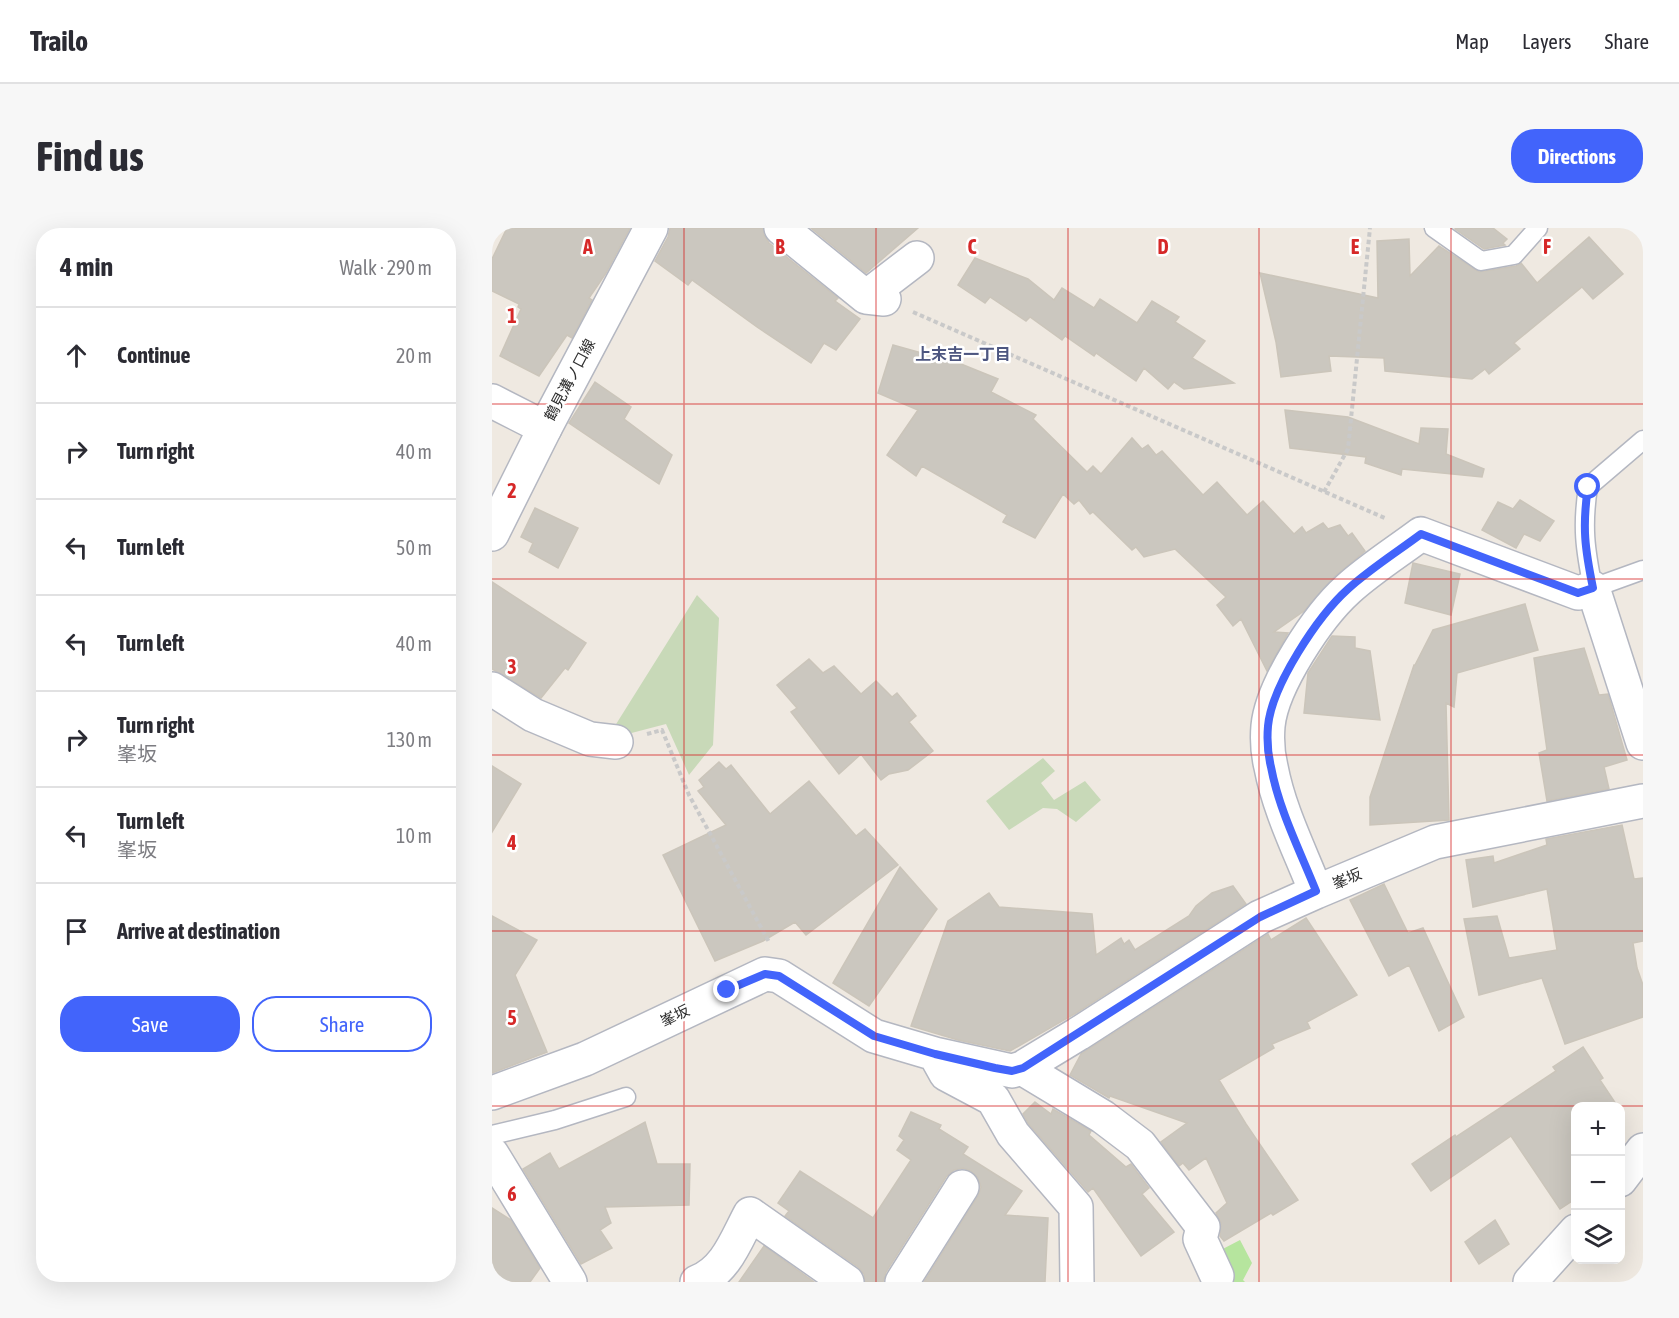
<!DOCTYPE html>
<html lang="en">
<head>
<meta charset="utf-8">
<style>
	:root { --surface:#fff; --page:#f7f7f7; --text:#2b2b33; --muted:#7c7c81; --line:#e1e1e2; --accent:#4264fb }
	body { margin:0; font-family:"Asap Condensed","Noto Sans JP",sans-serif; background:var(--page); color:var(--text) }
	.controls { position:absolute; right:18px; bottom:18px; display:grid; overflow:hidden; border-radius:12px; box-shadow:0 6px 24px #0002 }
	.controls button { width:54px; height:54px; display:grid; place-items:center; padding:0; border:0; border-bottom:2px solid var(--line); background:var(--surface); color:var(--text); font:30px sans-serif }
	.stop { position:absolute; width:18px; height:18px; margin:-14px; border:4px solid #4264fb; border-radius:50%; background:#fff }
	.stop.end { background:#4264fb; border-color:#fff; box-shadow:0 2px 6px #0008 }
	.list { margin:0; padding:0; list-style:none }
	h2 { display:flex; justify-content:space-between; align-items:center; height:78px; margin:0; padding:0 24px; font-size:26px }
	h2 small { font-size:20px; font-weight:400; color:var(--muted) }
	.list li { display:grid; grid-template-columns:39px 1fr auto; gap:18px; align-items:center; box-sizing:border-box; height:96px; padding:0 24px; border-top:2px solid var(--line) }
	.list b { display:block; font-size:22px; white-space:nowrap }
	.list p { margin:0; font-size:20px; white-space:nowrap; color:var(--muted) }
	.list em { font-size:20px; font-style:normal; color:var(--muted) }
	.actions { display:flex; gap:12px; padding:18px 24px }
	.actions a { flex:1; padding:14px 0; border:2px solid var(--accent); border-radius:24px; text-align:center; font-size:21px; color:var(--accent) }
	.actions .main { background:var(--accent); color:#fff }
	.icon { flex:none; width:33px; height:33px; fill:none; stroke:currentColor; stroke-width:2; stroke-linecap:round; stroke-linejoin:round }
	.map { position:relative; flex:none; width:1151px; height:1054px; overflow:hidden; border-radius:24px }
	header { display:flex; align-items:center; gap:36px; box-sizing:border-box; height:84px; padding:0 30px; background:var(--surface); border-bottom:2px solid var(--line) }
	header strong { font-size:28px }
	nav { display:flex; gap:33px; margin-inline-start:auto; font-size:21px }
	.intro { display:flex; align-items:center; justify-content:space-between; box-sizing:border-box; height:144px; padding:0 36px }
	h1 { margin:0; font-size:42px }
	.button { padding:15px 27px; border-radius:24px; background:var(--accent); color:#fff; font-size:21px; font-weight:700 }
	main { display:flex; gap:36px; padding:0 36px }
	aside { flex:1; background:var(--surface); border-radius:24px; box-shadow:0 6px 24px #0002 }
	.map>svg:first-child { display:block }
	.green { fill:#b6e59e }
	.cemetery { fill:#c8d9b8 }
	.building { fill:#cbc7bf; stroke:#cbc5ba; stroke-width:1.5 }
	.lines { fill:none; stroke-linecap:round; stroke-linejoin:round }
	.service-casing { stroke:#b4b7c1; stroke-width:21 }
	.minor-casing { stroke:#b4b7c1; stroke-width:36 }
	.secondary-casing { stroke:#b4b7c1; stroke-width:36 }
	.path { stroke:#c9c9c9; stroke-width:4; stroke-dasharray:4.5 3; stroke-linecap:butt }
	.service { stroke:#fff; stroke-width:18 }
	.minor { stroke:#fff; stroke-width:33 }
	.secondary { stroke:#fff; stroke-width:33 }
	.route { stroke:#4264fb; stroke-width:8 }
	.grid { fill:none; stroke:#d62828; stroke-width:1.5; stroke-opacity:0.55 }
	.labels { text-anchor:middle; stroke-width:5; stroke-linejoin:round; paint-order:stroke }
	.street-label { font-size:15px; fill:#2e2e2e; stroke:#fff }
	.neighbourhood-label { font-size:16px; font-weight:bold; fill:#4d5680; stroke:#fff }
	.grid-label { font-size:20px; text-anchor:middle; font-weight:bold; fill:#d62828; stroke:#fff; stroke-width:5; stroke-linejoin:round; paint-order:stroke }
</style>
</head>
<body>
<header>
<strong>Trailo</strong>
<nav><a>Map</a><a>Layers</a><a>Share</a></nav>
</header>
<div class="intro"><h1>Find us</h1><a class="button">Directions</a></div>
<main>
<aside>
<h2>4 min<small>Walk · 290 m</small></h2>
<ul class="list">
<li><svg class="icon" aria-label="ahead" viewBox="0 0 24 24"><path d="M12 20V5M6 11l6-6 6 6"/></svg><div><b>Continue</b></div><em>20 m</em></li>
<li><svg class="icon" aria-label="right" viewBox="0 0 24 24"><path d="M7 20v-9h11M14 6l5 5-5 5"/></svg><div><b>Turn right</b></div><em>40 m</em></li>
<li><svg class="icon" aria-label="left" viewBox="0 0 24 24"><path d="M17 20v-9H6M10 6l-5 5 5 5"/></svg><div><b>Turn left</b></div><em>50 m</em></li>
<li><svg class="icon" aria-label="left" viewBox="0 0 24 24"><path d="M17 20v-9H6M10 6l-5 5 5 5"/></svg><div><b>Turn left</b></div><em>40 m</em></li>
<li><svg class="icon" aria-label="right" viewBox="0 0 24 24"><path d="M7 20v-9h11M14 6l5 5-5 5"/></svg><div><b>Turn right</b><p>峯坂</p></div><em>130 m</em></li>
<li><svg class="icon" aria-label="left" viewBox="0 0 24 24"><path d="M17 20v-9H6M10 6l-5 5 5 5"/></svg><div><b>Turn left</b><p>峯坂</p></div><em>10 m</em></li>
<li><svg class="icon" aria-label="arrive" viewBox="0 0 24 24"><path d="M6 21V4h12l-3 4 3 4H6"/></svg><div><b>Arrive at destination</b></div></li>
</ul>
<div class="actions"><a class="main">Save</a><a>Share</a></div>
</aside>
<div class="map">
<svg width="1151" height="1054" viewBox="0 0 1151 1054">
	<rect width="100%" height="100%" fill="#efe9e1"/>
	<path class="green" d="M748 1012 760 1035 751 1052 753 1054H731L725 1024Z"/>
	<path class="cemetery" d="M205 367 227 390 221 517 197 547 174 496 128 508 121 501Z
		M551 530 563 543 549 555 562 572 593 553 609 572 584 594 565 581 551 580 517 602 494 573Z"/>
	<path class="building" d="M15 0H138L114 45 97 70 100 72 80 110 75 107 47 148 8 128 29 81 26 79 27 76 0 63V31Z
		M178 0H271L272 7 277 15 346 70 343 73 368 91 344 122 332 115 319 135 265 99 200 52 196 57 163 33 176 9Z
		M319 0H426L374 45Z
		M964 0H1001L1015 11 1011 15 1013 17 992 21 963 1Z
		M1097 9 1131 46 1101 71 1090 59 1022 115 1028 121 997 146 993 141 980 151 893 143 892 130 837 128 839 143 789 149 784 114 768 45 886 70 885 13 917 11 918 48 947 18 987 44 1024 38 1029 35 1045 55Z
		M483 30 536 51 562 72 570 60 602 80 608 71 645 95 660 73 687 89 683 94 713 113 700 130 742 155 692 161 682 154 676 161 652 140 644 153 604 125 602 128 573 108 570 112 538 89 534 93 498 69 493 75 466 57Z
		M401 117 469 136 506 151 499 164 544 187 541 191 595 244 601 238 609 246 640 210 650 221 656 217 664 227 670 223 711 267 725 254 755 287 771 273 802 306 810 299 814 305 831 295 836 301 848 297 856 308 860 305 873 323 843 348 812 383 782 404 796 405 775 443 749 391 741 398 725 377 734 369 683 321 652 329 644 319 640 322 601 284 598 286 587 272 582 276 571 266 543 310 511 294 515 287 430 238 424 248 395 227 426 182 386 165Z
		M103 154 139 179 132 191 180 227 167 256 77 195Z
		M793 182 856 189 927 216 929 200 956 201 954 226 992 241 990 249 910 241 909 247 873 235 874 229 798 220Z
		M1028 272 1062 293 1048 313 1032 306 1024 320 990 302 1006 274 1021 281Z
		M43 280 86 300 66 340 37 324 41 315 29 309Z
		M921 335 968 346 959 387 913 375Z
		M0 354 94 415 76 442 73 440 49 470 0 441Z
		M1033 376 1046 422 965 445 962 479 954 475 957 592 878 597V569L922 437H923L941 402Z
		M840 408 863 409V420L878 423 888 492 812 485 816 445Z
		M1092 420 1107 467 1116 466 1135 532 1112 539 1117 561 1055 573 1047 525 1055 522 1042 430Z
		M317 431 331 445 342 438 369 466 384 453 400 469 405 465 424 488 417 494 441 523 416 542 397 546 389 552 369 526 347 546 299 484 305 480 285 457Z
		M227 534 234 541 239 537 278 586 317 553 364 608 373 601 406 637 314 707 303 694 271 713 223 733 171 627 234 597 206 563 212 559 207 552Z
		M0 538 29 556 0 604Z
		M1130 597 1142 651 1151 650V713L1141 715 1145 740 1151 757V789L1073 816 1050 750 987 767 972 691 1005 688 1017 730 1065 722 1055 661 981 679 974 632 1001 628 1002 635 1055 617 1054 611Z
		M408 639 445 681 377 778 341 755Z
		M892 656 916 705 931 700 972 789 947 803 917 737 897 748 858 672Z
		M741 658 754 676 584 785 518 823 466 812 419 798 456 693 497 665 507 679 600 686 604 727 629 710 632 716 637 712 643 722 697 688 704 678 720 665Z
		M0 688 45 712 23 747 55 824 0 845Z
		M814 690 865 767 815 794 818 800 780 816 782 820 727 852 754 896 806 972 781 987 779 985 732 1013 728 1008 729 995 724 985 735 975 714 930 697 942 691 935 687 938 669 914 695 895 618 868 617 870 578 847 589 826 776 706 779 712Z
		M1091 819 1111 850 1108 852 1126 879H1083V971L1068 981 1019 908 939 963 920 936 963 907 964 909 1064 843 1061 839Z
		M543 874 559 886 561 881 599 903 597 907 634 939 639 936 657 960 650 966 682 1004 649 1028 601 960 596 964 536 895 531 886Z
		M419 884 449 897 447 901 476 919 471 926 530 963 513 987 556 990 553 1054H432L486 968 489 959 486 950 479 943 471 940 462 942 454 949 394 1044 391 1054H373L372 1046 366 1039 293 988 297 983 286 975 308 943 381 990 419 932 405 922 412 912 407 908Z
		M153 894 165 936H198L197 977 113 979 119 995 108 1002 120 1020 89 1036 31 941 58 925 67 941Z
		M0 980 19 992 48 1040 38 1054H0Z
		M1003 992 1017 1016 987 1036 973 1014Z
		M272 1018 322 1054H247Z"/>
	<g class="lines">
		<g class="service-casing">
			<path id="service" d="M942 0 989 33 1022 27 1046 0
				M1151 212 1096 259C1090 298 1093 321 1101 360L1151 342
				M0 907 63 892 134 869"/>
		</g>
		<g class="minor-casing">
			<path id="minor" d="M289 0 374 69 392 71
				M374 69 425 30
				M0 173 53 200
				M0 461 41 487 98 511 124 514
				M824 664C808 623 787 582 779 539 776 527 775 510 776 498 780 457 826 388 856 361 878 341 905 324 929 306L1086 365 1101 360 1151 515
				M444 828 454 846 501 871 521 906 584 979 585 1054
				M530 840 611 889 648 917 711 999 708 1011 725 1048
				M0 865 93 831 273 746 287 748 382 808 443 826 520 843 530 840 586 806 768 689 824 664 943 614 1151 573
				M0 926 78 1054
				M1128 952 1151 922
				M205 1054C234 1043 244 1012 258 986L355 1054
				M410 1054 470 959
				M1038 1054 1084 1003"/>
		</g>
		<g class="secondary-casing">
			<path id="secondary" d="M0 306 53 200 159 0"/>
		</g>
		<path class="path" d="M421 84 895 291
			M832 264 856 221 878 0
			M155 506 170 502 197 567 277 714"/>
		<use href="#service" class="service"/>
		<use href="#minor" class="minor"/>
		<use href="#secondary" class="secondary"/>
	</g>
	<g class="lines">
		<path class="route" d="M235 762 273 746 287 748 382 808 443 826 503 840 520 843 531 840 768 689 824 663C808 623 787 582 779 539 776 527 775 510 776 498 780 457 826 388 856 361 878 341 905 324 929 306L1086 365 1101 360C1093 321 1090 299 1096 259"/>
	</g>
	<path class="grid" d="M192 0V1054M384 0V1054M576 0V1054M767 0V1054M959 0V1054M0 176H1151M0 351H1151M0 527H1151M0 703H1151M0 878H1151"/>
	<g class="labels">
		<g class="street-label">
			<text transform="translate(78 152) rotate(-62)" y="5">鶴見溝ノ口線</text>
			<text transform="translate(855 651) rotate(-23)" y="5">峯坂</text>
			<text transform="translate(183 788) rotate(-26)" y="5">峯坂</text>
		</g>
		<g class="neighbourhood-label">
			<text x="471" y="132">上末吉一丁目</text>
		</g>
	</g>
	<g class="grid-label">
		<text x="96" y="26">A</text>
		<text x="288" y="26">B</text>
		<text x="480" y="26">C</text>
		<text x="671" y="26">D</text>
		<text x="863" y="26">E</text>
		<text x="1055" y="26">F</text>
		<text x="20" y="95">1</text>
		<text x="20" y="270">2</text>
		<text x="20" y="446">3</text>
		<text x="20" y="622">4</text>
		<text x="20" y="797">5</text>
		<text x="20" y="973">6</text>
	</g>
</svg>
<div class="controls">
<button>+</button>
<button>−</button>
<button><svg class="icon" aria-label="layers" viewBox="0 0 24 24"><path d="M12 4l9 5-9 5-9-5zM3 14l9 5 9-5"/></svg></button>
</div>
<div class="stop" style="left:1096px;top:259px"></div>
<div class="stop end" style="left:235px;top:762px"></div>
</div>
</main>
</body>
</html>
